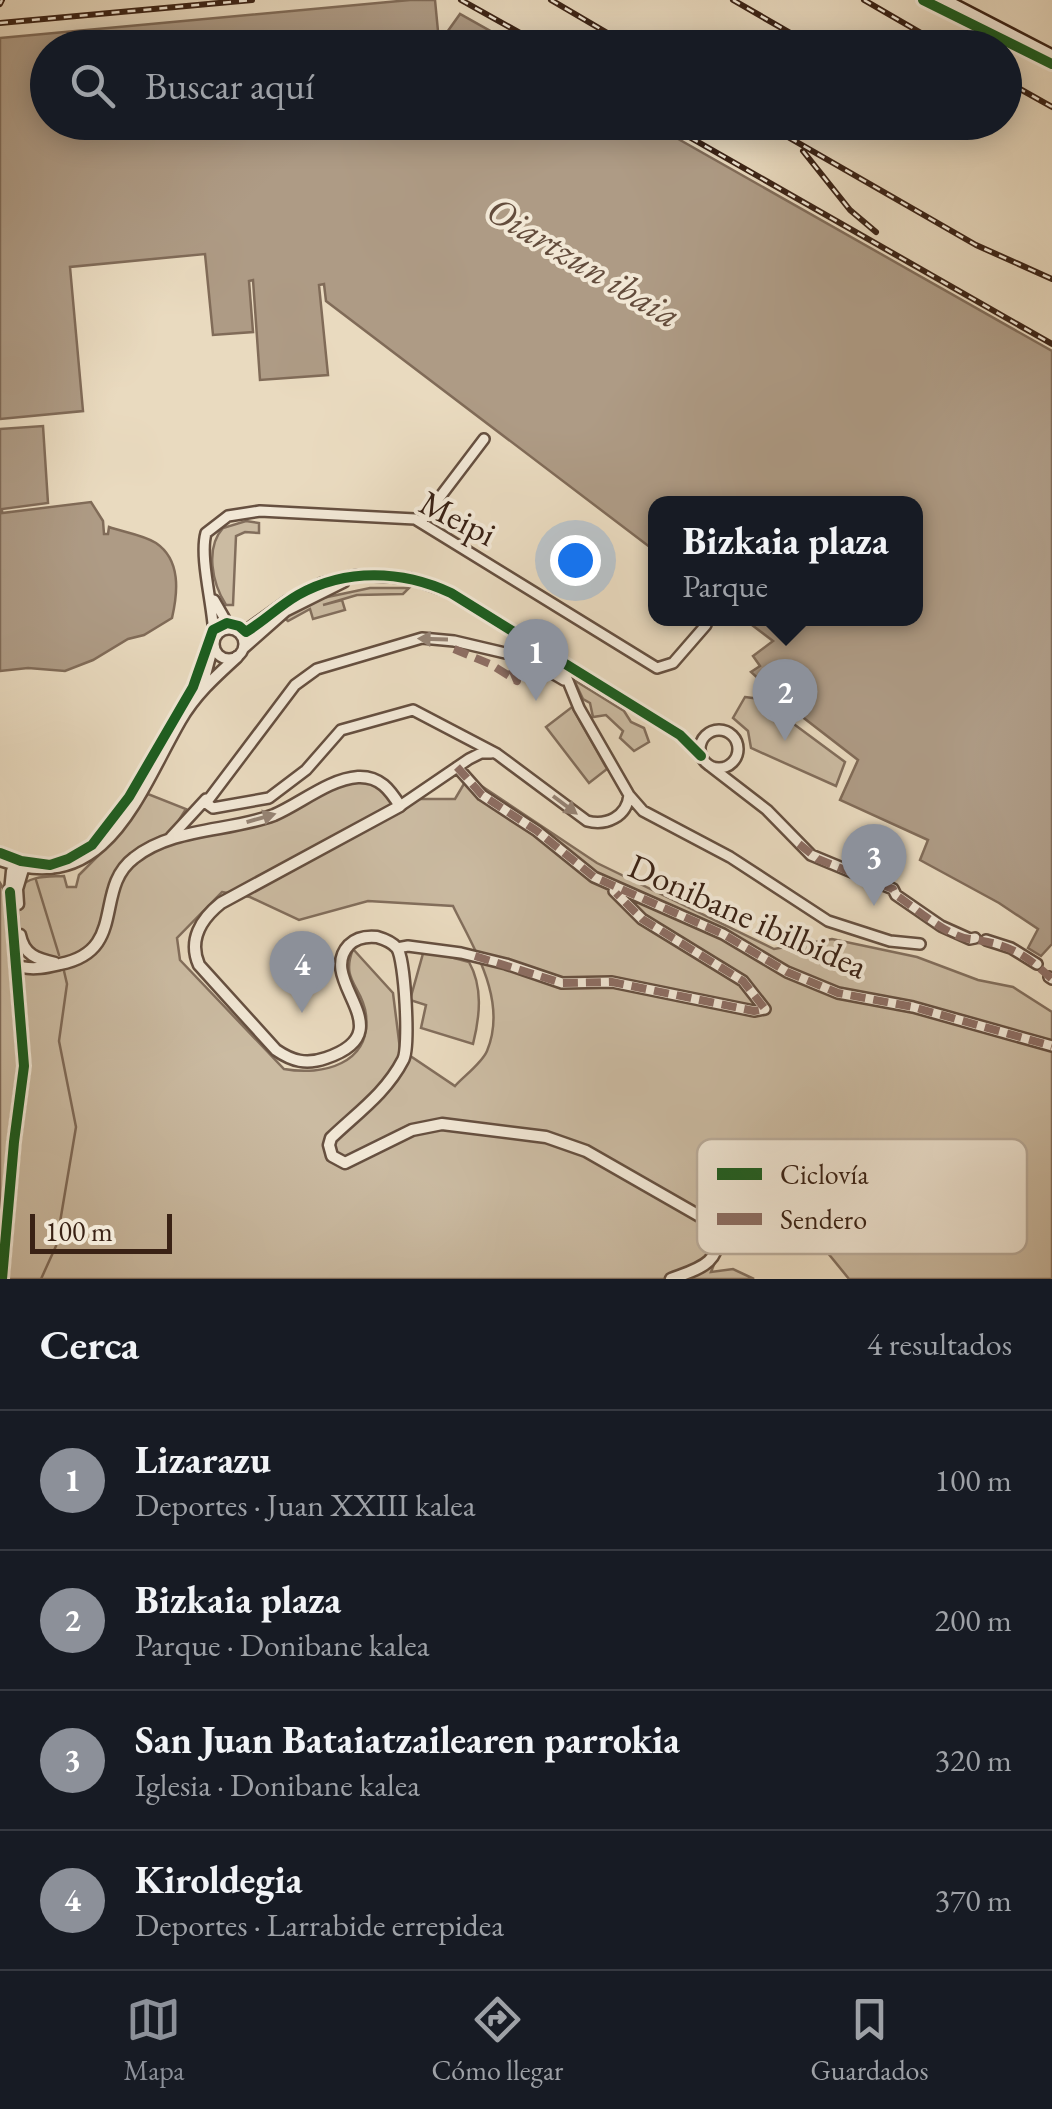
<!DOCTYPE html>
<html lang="es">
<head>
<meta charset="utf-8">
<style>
	:root { --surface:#171b24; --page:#20242c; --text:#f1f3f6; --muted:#9ea1a6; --line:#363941; --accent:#8c9099 }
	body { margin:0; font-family:"EB Garamond",serif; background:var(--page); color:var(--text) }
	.scale { position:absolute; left:30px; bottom:25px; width:142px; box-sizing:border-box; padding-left:10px; border:5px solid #3a2215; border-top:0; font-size:28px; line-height:35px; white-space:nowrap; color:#3a2215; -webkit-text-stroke:8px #f1e7d5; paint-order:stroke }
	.you { position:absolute; left:575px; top:560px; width:35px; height:35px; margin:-25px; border:8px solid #fff; border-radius:50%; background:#1a73e8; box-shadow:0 0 0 15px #1a73e833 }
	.badge { display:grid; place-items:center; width:65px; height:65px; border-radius:50%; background:var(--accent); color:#fff; font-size:32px; font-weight:700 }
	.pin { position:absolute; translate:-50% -82px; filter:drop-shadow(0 2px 5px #0008) }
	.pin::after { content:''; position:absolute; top:52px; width:35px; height:30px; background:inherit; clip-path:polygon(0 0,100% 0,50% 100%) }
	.popup { position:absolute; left:648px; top:496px; width:275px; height:130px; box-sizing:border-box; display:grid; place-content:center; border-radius:20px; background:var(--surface); filter:drop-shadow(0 2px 8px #0005); font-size:32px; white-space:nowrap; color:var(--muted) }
	.popup b { font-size:38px; color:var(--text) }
	.popup::after { content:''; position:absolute; left:50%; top:100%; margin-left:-20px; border:20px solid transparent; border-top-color:var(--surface) }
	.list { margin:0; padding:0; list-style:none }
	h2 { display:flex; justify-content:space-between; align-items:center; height:130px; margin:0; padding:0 40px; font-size:42px }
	h2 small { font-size:32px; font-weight:400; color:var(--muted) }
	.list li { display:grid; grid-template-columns:65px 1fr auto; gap:30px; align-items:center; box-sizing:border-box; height:140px; padding:0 40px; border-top:2px solid var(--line) }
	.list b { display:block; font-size:38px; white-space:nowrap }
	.list p { margin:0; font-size:32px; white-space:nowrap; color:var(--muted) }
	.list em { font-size:32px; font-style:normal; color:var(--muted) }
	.icon { flex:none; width:55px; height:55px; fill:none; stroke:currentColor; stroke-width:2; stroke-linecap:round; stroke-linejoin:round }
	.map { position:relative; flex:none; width:1052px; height:1279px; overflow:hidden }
	.search { position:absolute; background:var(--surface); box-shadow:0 5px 25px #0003; left:30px; right:30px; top:30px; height:110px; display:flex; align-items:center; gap:25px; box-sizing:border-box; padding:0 35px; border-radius:55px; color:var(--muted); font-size:38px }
	.sheet { height:690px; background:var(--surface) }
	nav { display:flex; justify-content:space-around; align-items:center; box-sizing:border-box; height:140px; border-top:2px solid var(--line); background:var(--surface); font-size:28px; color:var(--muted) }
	nav a { display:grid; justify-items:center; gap:5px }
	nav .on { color:var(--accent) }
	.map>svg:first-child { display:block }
	.green { fill:#cbbba2; stroke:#826e5c; stroke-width:2.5; fill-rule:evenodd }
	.water { fill:#ae9b85; stroke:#806b58; stroke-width:2.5 }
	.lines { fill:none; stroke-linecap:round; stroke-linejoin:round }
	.stream { stroke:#806b58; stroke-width:2.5 }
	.minor-casing { stroke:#665040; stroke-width:14 }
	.tertiary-casing { stroke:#665040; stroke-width:15 }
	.secondary-casing { stroke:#3a2215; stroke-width:16 }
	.minor { stroke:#f1e7d5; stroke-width:9 }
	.tertiary { stroke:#f1e7d5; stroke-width:10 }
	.secondary { stroke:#f1e7d5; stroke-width:11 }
	.rail-casing { stroke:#3a2215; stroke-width:6 }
	.rail { stroke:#f1e7d5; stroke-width:2.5; stroke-dasharray:8; stroke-linecap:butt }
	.quiet { stroke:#8d6e63; stroke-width:8; stroke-dasharray:15 8; stroke-linecap:butt }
	.cycleway-casing { stroke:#f1e7d5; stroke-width:16 }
	.cycleway { stroke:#1b5e20; stroke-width:10 }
	.oneway { fill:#968475 }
	.labels { text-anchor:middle; stroke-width:8; stroke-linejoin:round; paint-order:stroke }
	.street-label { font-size:35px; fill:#3a2215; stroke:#f1e7d5 }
	.water-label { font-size:38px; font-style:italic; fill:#634c3c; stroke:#f1e7d5 }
	.key { fill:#f1e7d5; stroke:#baac9b; stroke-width:2.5 }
	.key-label { font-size:28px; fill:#3a2215 }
</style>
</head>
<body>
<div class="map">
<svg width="1052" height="1279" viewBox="0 0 1052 1279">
	<rect width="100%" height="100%" fill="#e9dabf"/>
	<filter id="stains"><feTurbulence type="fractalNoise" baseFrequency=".002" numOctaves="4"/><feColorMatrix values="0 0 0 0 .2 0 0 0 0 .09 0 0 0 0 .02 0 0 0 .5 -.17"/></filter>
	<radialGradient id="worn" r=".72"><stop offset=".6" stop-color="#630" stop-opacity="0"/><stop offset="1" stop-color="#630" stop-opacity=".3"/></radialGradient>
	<path class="green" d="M246 521 259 523V533L245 532 236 536 233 605H226C212 583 205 548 223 528Z
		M370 588H409L403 594 357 595 323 605 342 600 345 610 313 619 310 609 288 621 284 618 318 599Z
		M574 680 624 711 631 722 644 728 649 742 634 751 620 738 623 731 606 715 593 717 590 703 583 699Z
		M745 697 760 699 845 762 836 786 751 748 748 731 733 718Z
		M572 707 607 769 589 783 546 727Z
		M468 777 597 863 774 949 832 939 917 957 978 980 1013 987 1052 1012V1279H849L823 1247 822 1225 785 1219 772 1244 727 1232 711 1272 733 1269 754 1279H0V883L6 893 18 974 41 968 20 935 17 889C31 875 46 877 64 876L67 887H76L79 875 105 849 148 794 186 809 167 839 264 818 342 781 374 779 396 799H455ZM222 892 250 897 299 920 368 901 453 906C474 949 508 1001 487 1051 482 1063 464 1076 455 1086L400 1049 393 993 353 949C340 982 363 986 366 1015 371 1064 323 1076 284 1069L180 960 177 938Z
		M424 950 469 962C483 987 480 1016 473 1044L421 1028 426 1005 410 1000Z"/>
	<path class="water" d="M410 0H435L438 31 445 35 460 14 519 47 48 48V122L650 123 1052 351V944L1041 956 1028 948 1038 929 999 903 920 860 928 840 840 800 858 760 787 705 751 672 760 666 753 656 773 641 744 619 915 618V503H655V551L326 301 324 284 319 285 328 375 260 380 253 280 249 281 253 332 213 335 205 254 70 267 83 411 0 419V38Z
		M43 426 48 503 2 509V513L91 502 103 521 104 534H108L109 527C123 532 144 535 156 543 181 560 178 592 172 618L144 635 128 639 93 660 65 671 28 668 0 671V429Z"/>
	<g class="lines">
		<path class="stream" d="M36 880 59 955
			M41 1279 56 1246 76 1127 59 1041 67 984 64 971"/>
		<g class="minor-casing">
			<path id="minor" d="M421 522 484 439
				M214 600 230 628
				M214 644a15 15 0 1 1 30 0a15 15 0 1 1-30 0Z
				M241 634 287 601 322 583 357 575 409 578 451 593 540 648 680 735 701 756
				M214 638C214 609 199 558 206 533L228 516 260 511 415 519 657 668 673 663 706 625
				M540 648 542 657 535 660 454 641 422 638 317 669 295 685 206 803 213 808 269 798 306 770 341 730 413 710 497 754 587 821C606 826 627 817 629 795
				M243 649 286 611 344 582
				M559 659 579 708 629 795 643 811 730 857 828 921 890 941 920 944
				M530 660 564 680
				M700 749a19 19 0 1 1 38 0a19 19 0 1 1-38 0Z
				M710 766 767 810 811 855 893 889 896 895 941 926 970 939 975 938
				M457 767 482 795 537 831 594 877 723 934 787 972 838 993 913 1007 1052 1046
				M400 806 469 759 481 753H491
				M171 837 206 799
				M986 940 1011 948 1037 964
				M397 948 408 946 461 953 506 964 562 983 612 982 754 1011 765 1009 743 981 642 919 614 891
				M1049 977 1052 979"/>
		</g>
		<g class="tertiary-casing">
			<path id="tertiary" d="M202 686 213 645
				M0 860C105 899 138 794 180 721 195 695 215 677 237 657
				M18 904 17 889 23 869
				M20 935C24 955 37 959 55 963
				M22 967C35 970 47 967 60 964 128 951 93 889 134 858 173 827 229 832 274 815 300 804 329 779 358 777 380 776 390 790 400 806L221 903C201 919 188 940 199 965L276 1050C292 1061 306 1065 326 1058 406 1031 315 981 349 945 356 938 367 936 377 937 384 939 392 942 397 948 405 959 410 1048 403 1060 386 1093 357 1113 331 1138L329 1145 332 1156 345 1163 412 1130 442 1124 546 1137 586 1151 710 1222 717 1229C723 1264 697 1269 671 1279
				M2 1279 14 1142 24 1066 10 892 12 871 20 868"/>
		</g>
		<g class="secondary-casing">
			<path id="secondary" d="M944 0 1052 56"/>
		</g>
		<use href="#minor" class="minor"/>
		<use href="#tertiary" class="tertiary"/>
		<use href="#secondary" class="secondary"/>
		<g class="rail-casing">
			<path id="rail" d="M461 0 547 48
				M551 0 633 48
				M733 0 813 46
				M864 0 947 48
				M0 4 2 0
				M0 23 252 0
				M1004 80 1052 107
				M663 122 1052 344
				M762 122 976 245 1052 279
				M803 151 850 210 876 232"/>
		</g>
		<use href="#rail" class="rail"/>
		<path class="quiet" d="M454 649 490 664 517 681 510 664 531 675
			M457 767 482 795 537 831 594 877 723 934 787 972 838 993 913 1007 1052 1046
			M799 844 818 859 893 889 896 895C914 907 948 937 970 939 1008 944 1024 953 1052 979
			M475 956 562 983 612 982 754 1011 765 1009 743 981 642 919 616 893"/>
		<g class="cycleway-casing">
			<path id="cycleway" d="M923 0 1052 64
				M0 853 21 861 50 865 68 859 92 845 129 797 193 687 213 630 227 623 239 626 246 632C264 621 279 606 298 595 346 568 402 570 451 593L680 735 701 756
				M2 1279 14 1142 24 1066 10 892"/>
		</g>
		<use href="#cycleway" class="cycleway"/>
	</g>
	<defs><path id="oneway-solid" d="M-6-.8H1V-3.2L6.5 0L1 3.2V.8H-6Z" transform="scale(2.5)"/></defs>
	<g class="oneway">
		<use href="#oneway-solid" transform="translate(433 639) rotate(-178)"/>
		<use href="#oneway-solid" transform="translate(565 805) rotate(37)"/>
		<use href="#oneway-solid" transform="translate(261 818) rotate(-16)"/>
	</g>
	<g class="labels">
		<g class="street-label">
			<text transform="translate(458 518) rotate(27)" y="12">Meipi</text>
			<text transform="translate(748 916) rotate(24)" y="12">Donibane ibilbidea</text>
		</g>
		<g class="water-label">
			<text transform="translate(584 262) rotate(31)" y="13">Oiartzun ibaia</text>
		</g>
	</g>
	<rect x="697" y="1139" width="330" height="115" rx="15" class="key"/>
	<rect x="717" y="1168" width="45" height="12" fill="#1b5e20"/>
	<rect x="717" y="1213" width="45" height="12" fill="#8d6e63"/>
	<g class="key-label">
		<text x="780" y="1184">Ciclovía</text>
		<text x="780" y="1229">Sendero</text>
	</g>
	<rect width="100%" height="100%" filter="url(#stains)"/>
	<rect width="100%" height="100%" fill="url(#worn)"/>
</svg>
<div class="scale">100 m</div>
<div class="you"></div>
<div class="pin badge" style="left:536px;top:701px">1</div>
<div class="pin badge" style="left:785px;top:741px">2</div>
<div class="popup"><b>Bizkaia plaza</b>Parque</div>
<div class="pin badge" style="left:874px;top:906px">3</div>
<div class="pin badge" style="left:302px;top:1013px">4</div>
<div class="search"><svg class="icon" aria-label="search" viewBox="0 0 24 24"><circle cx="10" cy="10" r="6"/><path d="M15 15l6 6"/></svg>Buscar aquí</div>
</div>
<section class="sheet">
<h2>Cerca<small>4 resultados</small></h2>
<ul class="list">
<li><span class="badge">1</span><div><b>Lizarazu</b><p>Deportes · Juan XXIII kalea</p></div><em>100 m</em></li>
<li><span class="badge">2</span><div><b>Bizkaia plaza</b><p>Parque · Donibane kalea</p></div><em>200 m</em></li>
<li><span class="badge">3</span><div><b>San Juan Bataiatzailearen parrokia</b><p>Iglesia · Donibane kalea</p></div><em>320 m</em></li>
<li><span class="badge">4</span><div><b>Kiroldegia</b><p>Deportes · Larrabide errepidea</p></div><em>370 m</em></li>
</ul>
</section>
<nav>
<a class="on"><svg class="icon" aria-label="map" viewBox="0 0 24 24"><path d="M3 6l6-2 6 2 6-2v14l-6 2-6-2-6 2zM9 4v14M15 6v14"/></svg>Mapa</a>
<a><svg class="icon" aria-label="directions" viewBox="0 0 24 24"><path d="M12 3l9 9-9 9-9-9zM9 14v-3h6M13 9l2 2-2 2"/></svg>Cómo llegar</a>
<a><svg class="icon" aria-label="saved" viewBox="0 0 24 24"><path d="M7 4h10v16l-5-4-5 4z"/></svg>Guardados</a>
</nav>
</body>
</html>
